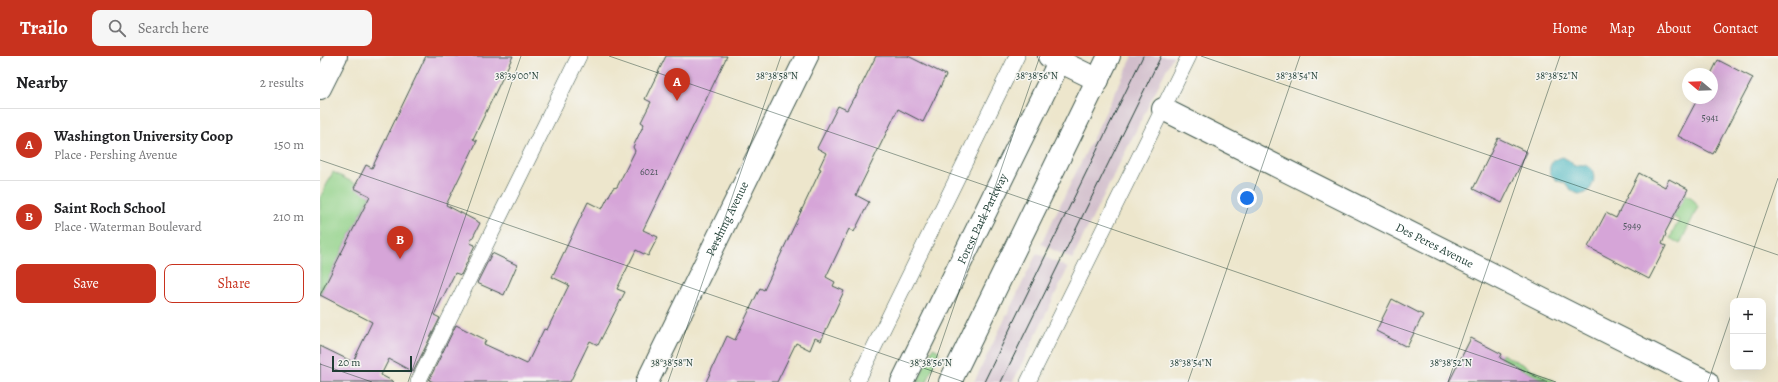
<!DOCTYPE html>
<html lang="en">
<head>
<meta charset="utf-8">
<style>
	:root { --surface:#fff; --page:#f6f6f6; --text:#202124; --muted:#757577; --line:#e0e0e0; --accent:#c8321e }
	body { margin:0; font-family:Alegreya,serif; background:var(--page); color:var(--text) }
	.controls { position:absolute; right:12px; bottom:12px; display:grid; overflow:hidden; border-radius:8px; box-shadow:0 4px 16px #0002 }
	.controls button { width:36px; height:36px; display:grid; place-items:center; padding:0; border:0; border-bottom:1px solid var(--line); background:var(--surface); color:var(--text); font:20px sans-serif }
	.compass { position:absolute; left:1362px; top:12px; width:36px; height:36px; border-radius:50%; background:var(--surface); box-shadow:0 4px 16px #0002; rotate:289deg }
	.scale { position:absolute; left:12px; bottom:10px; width:80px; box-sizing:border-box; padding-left:4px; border:2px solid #1f3d34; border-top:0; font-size:11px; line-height:14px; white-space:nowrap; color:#1f3d34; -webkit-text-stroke:3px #f6f6f2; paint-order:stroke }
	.you { position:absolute; left:927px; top:142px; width:14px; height:14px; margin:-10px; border:3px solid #fff; border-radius:50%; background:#1a73e8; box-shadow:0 0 0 6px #1a73e833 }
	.badge { display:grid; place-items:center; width:26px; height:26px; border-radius:50%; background:var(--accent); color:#fff; font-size:13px; font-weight:700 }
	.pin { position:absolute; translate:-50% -33px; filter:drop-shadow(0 1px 2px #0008) }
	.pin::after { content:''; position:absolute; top:21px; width:14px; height:12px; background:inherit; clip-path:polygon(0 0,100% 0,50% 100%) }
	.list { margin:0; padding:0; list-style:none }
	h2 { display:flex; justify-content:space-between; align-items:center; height:52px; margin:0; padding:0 16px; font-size:17px }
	h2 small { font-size:13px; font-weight:400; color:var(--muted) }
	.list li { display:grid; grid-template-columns:26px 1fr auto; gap:12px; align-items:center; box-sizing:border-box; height:72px; padding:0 16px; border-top:1px solid var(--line) }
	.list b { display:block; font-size:15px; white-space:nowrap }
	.list p { margin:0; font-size:13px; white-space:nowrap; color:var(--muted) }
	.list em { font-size:13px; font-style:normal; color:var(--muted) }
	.actions { display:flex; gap:8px; padding:12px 16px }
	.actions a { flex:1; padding:9px 0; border:1px solid var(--accent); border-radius:8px; text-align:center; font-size:14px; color:var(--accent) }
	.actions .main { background:var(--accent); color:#fff }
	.icon { flex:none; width:22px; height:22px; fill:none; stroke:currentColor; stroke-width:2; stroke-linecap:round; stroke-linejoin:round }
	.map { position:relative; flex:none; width:1458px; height:326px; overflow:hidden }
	header { display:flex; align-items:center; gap:24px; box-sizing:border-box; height:56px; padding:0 20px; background:var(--accent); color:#fff }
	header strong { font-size:19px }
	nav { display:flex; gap:22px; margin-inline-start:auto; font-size:14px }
	.search { width:280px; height:36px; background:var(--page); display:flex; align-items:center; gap:10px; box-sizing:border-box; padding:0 14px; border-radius:8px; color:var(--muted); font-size:15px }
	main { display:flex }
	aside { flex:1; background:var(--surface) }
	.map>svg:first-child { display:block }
	.industrial { fill:#d1bdcb }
	.green { fill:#92d188; stroke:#58875e }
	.water { fill:#44b4bd; stroke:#327878 }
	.building { fill:#d6a5d8 }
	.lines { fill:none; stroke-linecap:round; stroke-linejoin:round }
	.lane-casing { stroke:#3e564b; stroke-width:16 }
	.street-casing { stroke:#3e564b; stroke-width:24 }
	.secondary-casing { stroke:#3e564b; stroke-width:24 }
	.primary-casing { stroke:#3e564b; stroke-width:24 }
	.lane { stroke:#fff; stroke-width:15 }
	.street { stroke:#fff; stroke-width:22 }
	.secondary { stroke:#fff; stroke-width:22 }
	.primary { stroke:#fff; stroke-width:22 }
	.tram { stroke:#1f3d34; stroke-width:1 }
	.ticks { fill:none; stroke:#1f3d34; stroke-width:1; stroke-opacity:0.45 }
	.labels { text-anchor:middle; stroke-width:3; stroke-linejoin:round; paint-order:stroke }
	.number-label { font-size:10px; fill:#4d575d }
	.street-label { font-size:12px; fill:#1f3d34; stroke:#f6f6f2 }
	.ticks-label { font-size:10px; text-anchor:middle; fill:#1f3d34; stroke:#f6f6f2; stroke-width:3; stroke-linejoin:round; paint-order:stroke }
</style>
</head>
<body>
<header>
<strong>Trailo</strong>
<div class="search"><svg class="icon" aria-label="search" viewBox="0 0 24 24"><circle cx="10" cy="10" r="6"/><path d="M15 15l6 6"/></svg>Search here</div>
<nav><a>Home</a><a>Map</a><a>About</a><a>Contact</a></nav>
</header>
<main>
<aside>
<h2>Nearby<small>2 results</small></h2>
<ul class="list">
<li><span class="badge">A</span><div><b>Washington University Coop</b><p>Place · Pershing Avenue</p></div><em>150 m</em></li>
<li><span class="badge">B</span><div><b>Saint Roch School</b><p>Place · Waterman Boulevard</p></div><em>210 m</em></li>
</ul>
<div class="actions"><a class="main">Save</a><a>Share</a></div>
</aside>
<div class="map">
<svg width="1458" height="326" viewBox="0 0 1458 326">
	<rect width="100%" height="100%" fill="#f6f6f2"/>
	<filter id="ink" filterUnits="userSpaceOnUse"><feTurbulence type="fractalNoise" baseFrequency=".025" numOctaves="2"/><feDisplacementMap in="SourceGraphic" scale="8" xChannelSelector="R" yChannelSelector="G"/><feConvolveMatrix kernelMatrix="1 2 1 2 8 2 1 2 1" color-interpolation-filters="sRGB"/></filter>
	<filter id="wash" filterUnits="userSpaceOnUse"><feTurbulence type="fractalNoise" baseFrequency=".012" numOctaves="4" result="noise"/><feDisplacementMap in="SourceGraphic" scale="16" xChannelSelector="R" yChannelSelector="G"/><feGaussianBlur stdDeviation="0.9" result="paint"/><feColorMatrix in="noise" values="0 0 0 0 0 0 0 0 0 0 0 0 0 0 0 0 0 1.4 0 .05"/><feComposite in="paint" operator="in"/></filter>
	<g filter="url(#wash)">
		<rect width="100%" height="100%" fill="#ede6cc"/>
		<path class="industrial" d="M813 0H853L752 203 721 188Z
			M717 197 748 212 693 326H654Z"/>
		<path class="green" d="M13 116 36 128 50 140 0 239V142Z
			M1365 138 1372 142 1378 151 1360 188 1350 182 1359 164 1353 161Z
			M613 292 619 295 607 326H597Z
			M1182 298 1237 326H1227L1180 302Z"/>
		<path class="water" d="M1243 101 1250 105 1254 110C1290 99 1271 163 1245 127 1226 124 1224 104 1243 101Z"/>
		<g id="blocks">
			<path class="building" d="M106 0H193L153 83 157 85 126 149 160 167 150 187 155 189 141 219 135 217 114 259 120 262 93 316 69 303 61 319 74 326H0V290L33 306 52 266 0 239 50 140 34 132 46 109 52 112Z
				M346 0H407L323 174 338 181 328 200 316 194 297 233 305 236 278 289 270 285 250 326H114L109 324 136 269 166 284 164 288 207 308 224 273 227 274 249 229 232 221 268 146 282 153 293 132 297 131 315 95 313 91 324 68 321 66 331 46 325 43Z
				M556 0H588L626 19 603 66 578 53 536 139 549 146 534 176 529 173 506 221 515 226 513 230 524 235 501 285 495 282 490 294 476 287 457 326H386L407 280 415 284 440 232 444 234 501 113 499 112 506 97 497 92 518 50 527 54 534 41 535 42Z
				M1398 4 1433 22 1393 98 1358 80 1378 42H1392L1391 18Z
				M1178 82 1207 96 1182 147 1153 133Z
				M1319 117 1345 131 1349 123 1368 133 1345 177 1346 178 1342 188 1346 190 1329 223 1268 191 1286 157 1296 162Z
				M172 197 197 209 184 239 157 227Z
				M1072 243 1103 259 1087 291 1056 275Z
				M1151 282 1182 298 1180 302 1227 326H1129Z"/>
		</g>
	</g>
	<g filter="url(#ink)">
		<use href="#blocks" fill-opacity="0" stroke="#3e564b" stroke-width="1"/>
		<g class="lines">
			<g class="lane-casing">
				<path id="lane" d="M98 326 259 0
					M537 326 697 0
					M708 326 869 0"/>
			</g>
			<g class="street-casing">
				<g id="street">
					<path d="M0 32 16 0"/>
					<path id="s1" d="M843 53 1387 326"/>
					<path id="s2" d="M327 326 487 0"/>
				</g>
			</g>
			<g class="secondary-casing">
				<path id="secondary" d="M729 0 778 24"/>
			</g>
			<g class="primary-casing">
				<g id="primary">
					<path id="s3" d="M582 326 742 0"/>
					<path d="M630 326 789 0"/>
				</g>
			</g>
			<use href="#lane" class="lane"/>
			<use href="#street" class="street"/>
			<use href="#secondary" class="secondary"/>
			<use href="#primary" class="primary"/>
			<path class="tram" d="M664 326 823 0
				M681 326 841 0"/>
		</g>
	</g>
	<path class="ticks" d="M289 0 1236 326M881 0 1458 199M0 104 644 326M1416 245 1458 122M0 308 52 326M88 326 201 0M348 326 461 0M608 326 720 0M868 326 980 0M1128 326 1240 0M1388 326 1413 253"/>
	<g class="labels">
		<g class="number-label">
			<text x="1390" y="65">5941</text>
			<text x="329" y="119">6021</text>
			<text x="1312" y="173">5949</text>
		</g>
		<g class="street-label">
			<text dy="4" stroke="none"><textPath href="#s2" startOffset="182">Pershing Avenue</textPath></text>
			<text dy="4" stroke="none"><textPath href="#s3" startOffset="182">Forest Park Parkway</textPath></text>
			<text dy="4" stroke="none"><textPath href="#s1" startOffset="304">Des Peres Avenue</textPath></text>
		</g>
	</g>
	<g class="ticks-label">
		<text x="197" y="23">38°39'00"N</text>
		<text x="457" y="23">38°38'58"N</text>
		<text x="717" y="23">38°38'56"N</text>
		<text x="977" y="23">38°38'54"N</text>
		<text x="1237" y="23">38°38'52"N</text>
		<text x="352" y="310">38°38'58"N</text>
		<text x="611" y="310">38°38'56"N</text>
		<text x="871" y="310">38°38'54"N</text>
		<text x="1131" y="310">38°38'52"N</text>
	</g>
</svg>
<div class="controls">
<button>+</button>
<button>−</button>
</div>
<svg class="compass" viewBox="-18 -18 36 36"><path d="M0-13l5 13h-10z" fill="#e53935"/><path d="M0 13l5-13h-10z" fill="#757577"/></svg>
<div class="scale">20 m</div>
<div class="you"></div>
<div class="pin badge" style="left:357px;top:45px">A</div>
<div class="pin badge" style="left:80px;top:203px">B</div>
</div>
</main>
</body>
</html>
